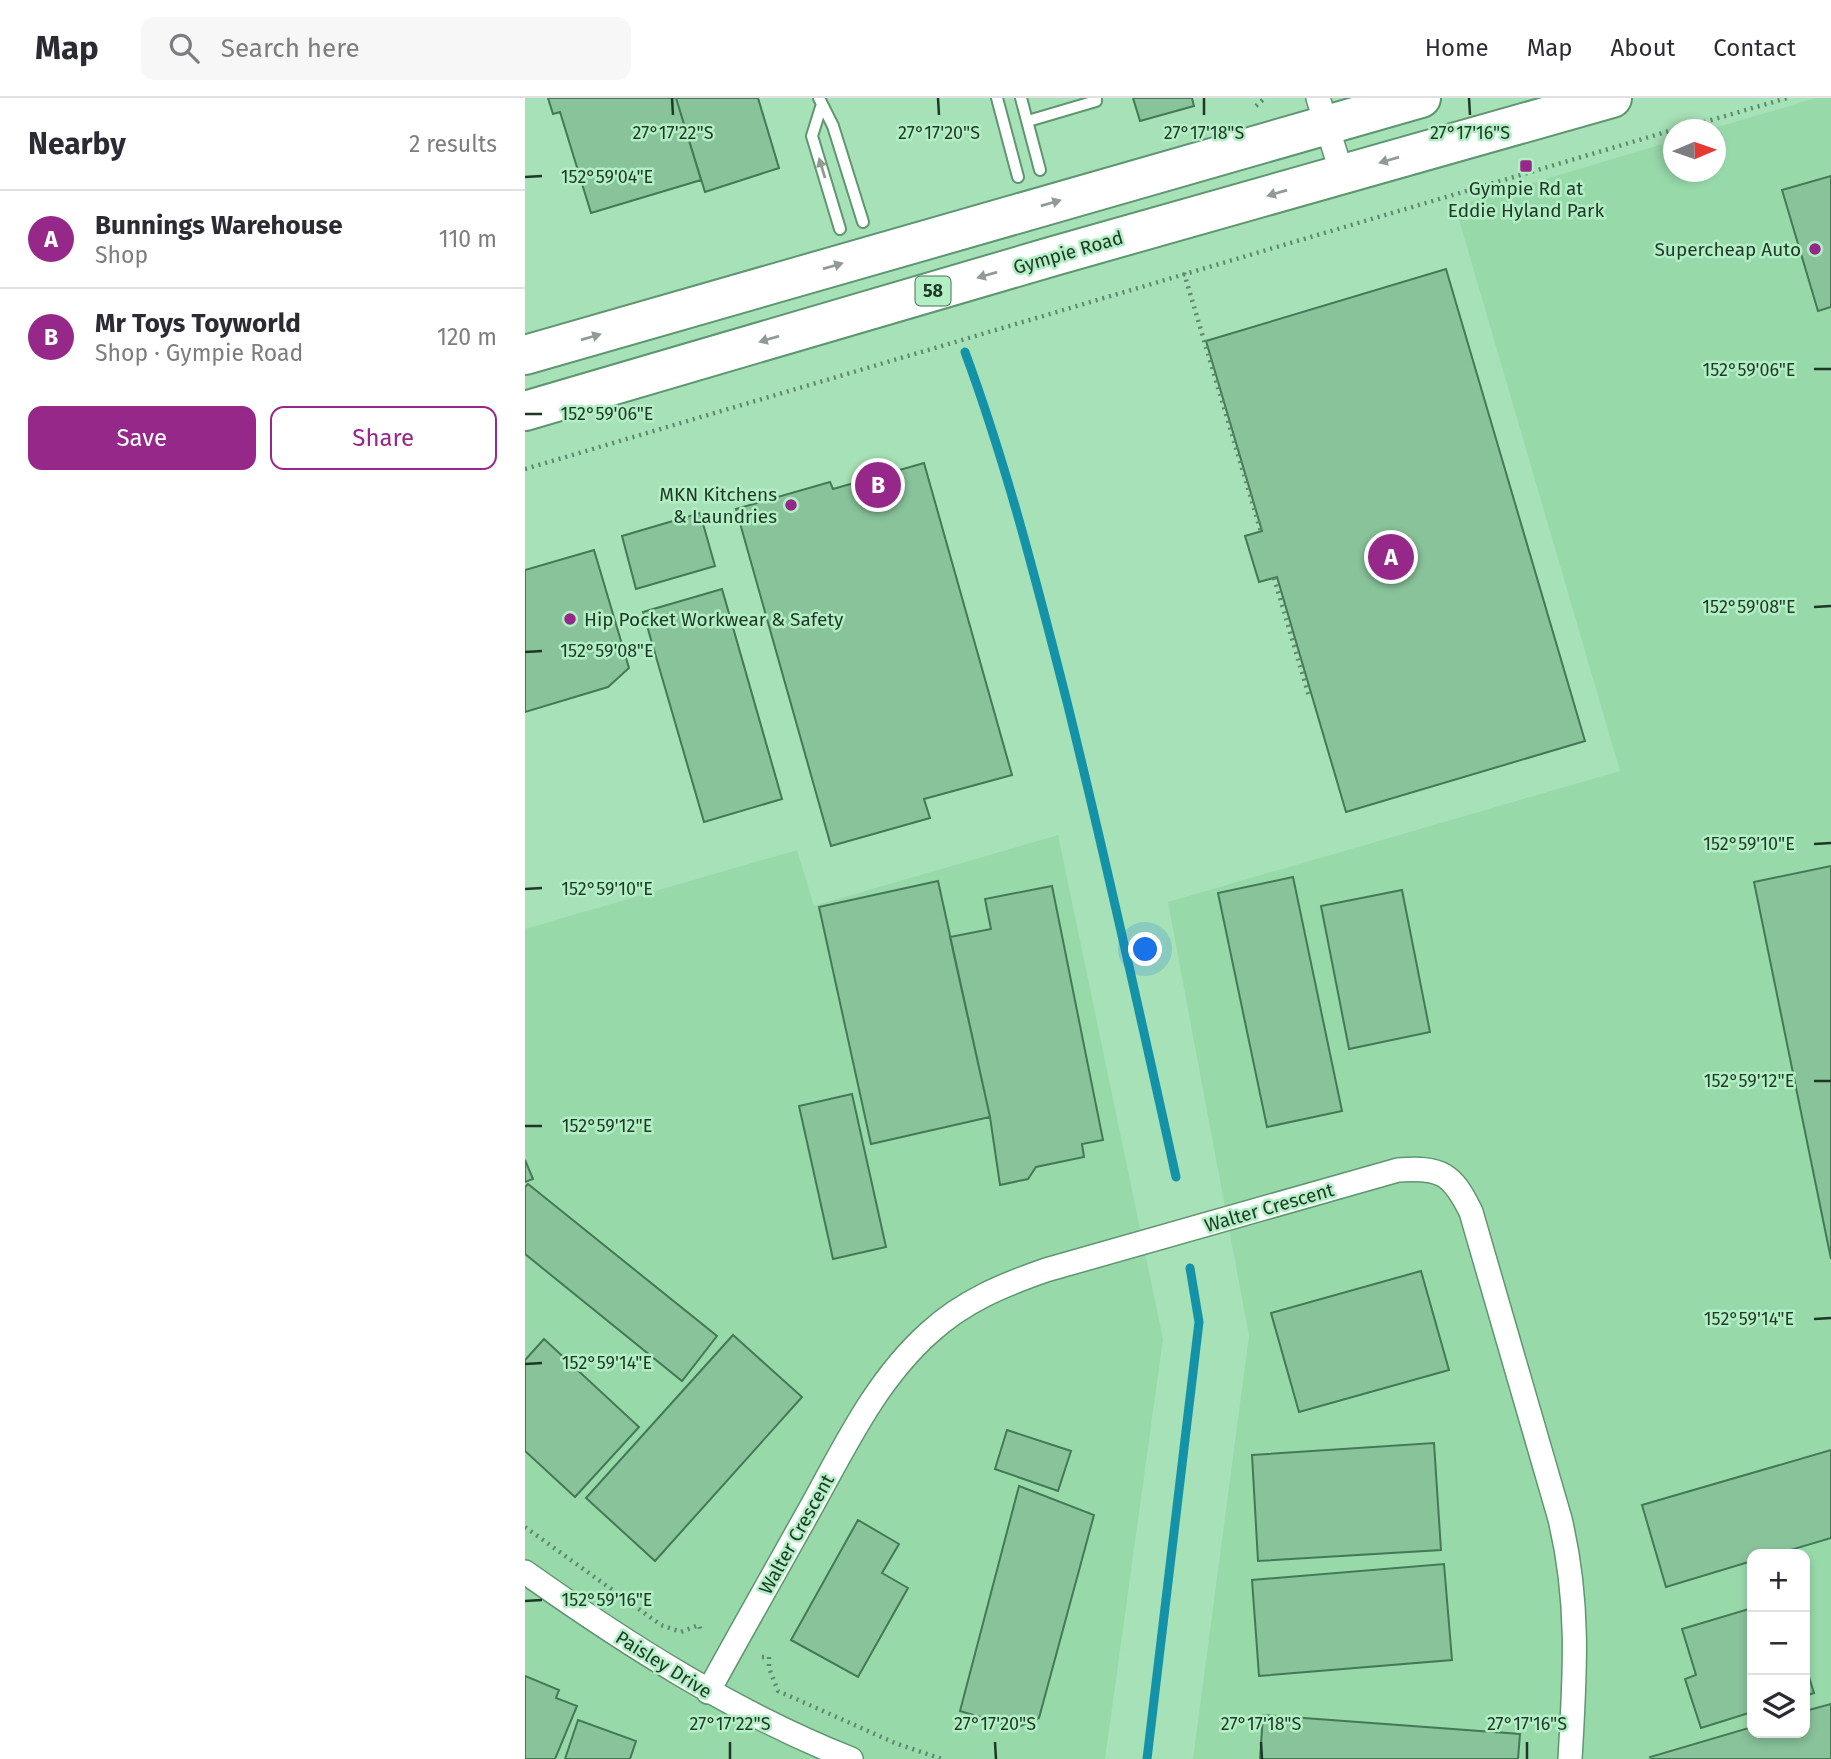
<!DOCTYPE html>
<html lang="en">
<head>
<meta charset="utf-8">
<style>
	:root { --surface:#fff; --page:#f7f7f7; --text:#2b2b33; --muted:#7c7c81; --line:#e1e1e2; --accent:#952889 }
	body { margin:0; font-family:"Fira Sans",sans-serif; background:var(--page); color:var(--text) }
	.controls { position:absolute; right:21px; bottom:21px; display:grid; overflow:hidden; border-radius:14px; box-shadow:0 4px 10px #0003 }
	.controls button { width:63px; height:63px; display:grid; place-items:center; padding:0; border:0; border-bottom:2px solid var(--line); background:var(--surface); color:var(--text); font:35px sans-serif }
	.compass { position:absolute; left:1138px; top:21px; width:63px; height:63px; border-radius:50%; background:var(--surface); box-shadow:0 4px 10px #0003; rotate:88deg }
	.you { position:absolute; left:621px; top:852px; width:24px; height:24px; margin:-18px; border:5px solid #fff; border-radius:50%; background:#1a73e8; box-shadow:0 0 0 10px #1a73e833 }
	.badge { display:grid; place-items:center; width:46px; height:46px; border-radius:50%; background:var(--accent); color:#fff; font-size:23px; font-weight:700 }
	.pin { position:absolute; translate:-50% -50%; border:4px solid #fff; box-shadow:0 2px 7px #0006 }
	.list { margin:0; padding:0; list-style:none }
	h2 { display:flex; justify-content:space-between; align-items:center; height:91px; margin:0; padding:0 28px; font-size:30px }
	h2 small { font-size:23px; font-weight:400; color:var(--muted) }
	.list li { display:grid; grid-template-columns:46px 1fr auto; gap:21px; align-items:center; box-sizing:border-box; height:98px; padding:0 28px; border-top:2px solid var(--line) }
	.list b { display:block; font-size:26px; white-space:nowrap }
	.list p { margin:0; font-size:23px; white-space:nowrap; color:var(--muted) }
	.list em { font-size:23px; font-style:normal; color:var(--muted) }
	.actions { display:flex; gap:14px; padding:21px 28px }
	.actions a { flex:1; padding:16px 0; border:2px solid var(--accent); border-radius:14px; text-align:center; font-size:24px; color:var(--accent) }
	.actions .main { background:var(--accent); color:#fff }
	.icon { flex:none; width:38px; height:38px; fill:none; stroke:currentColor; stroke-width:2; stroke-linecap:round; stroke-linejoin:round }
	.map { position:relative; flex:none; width:1306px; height:1661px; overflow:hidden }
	header { display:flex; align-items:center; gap:42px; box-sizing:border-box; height:98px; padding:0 35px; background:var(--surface); border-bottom:2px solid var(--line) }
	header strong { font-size:33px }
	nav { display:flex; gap:38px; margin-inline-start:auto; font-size:24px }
	.search { width:490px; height:63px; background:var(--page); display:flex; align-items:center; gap:18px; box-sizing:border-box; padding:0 24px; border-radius:14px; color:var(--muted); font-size:26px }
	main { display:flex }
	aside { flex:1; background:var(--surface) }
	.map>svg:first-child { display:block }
	.built { fill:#98d9aa; fill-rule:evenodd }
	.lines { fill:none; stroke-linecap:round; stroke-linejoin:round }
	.stream { stroke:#1493a8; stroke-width:9 }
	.building { fill:#89c39a; stroke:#437a55; stroke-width:2 }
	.service-casing { stroke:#5e966f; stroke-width:14 }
	.minor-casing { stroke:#5e966f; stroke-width:26 }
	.trunk-casing { stroke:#5e966f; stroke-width:42 }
	.path { stroke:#60886c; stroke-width:4.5; stroke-dasharray:2 5; stroke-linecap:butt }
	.service { stroke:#fff; stroke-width:10 }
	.minor { stroke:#fff; stroke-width:23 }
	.trunk { stroke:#fff; stroke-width:38 }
	.oneway { fill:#8f9b93 }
	.ticks { fill:none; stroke:#1f3727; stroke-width:2.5 }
	.poi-dot { fill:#952889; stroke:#b3efc4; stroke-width:2.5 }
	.labels { text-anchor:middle; stroke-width:5; stroke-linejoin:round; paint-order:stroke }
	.shield { fill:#b3efc4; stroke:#4b6e56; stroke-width:2 }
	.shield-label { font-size:18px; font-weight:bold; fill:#1f3727 }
	.poi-label { font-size:19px; fill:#1f3727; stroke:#b3efc4; text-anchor:end }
	.street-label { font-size:19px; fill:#1f3727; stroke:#b3efc4 }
	.ticks-label { font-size:18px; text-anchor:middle; fill:#1f3727; stroke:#b3efc4; stroke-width:5; stroke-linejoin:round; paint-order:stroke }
</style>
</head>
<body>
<header>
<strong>Map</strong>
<div class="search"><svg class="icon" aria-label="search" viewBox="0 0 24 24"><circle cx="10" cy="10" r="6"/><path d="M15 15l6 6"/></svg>Search here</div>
<nav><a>Home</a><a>Map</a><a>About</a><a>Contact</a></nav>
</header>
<main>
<aside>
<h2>Nearby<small>2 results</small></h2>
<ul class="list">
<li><span class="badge">A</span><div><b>Bunnings Warehouse</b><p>Shop</p></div><em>110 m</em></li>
<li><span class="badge">B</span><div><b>Mr Toys Toyworld</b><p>Shop · Gympie Road</p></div><em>120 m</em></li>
</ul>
<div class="actions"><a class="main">Save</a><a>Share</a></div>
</aside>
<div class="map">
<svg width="1306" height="1661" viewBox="0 0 1306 1661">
	<rect width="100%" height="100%" fill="#a7e1b7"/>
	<path class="built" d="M1291 0H1306V1661H668L724 1238 643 804 1095 673 930 108 1148 43V74H1190V32L1186 31ZM1227 1456H1280V1635H1227Z
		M533 737 638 1241 580 1661H0V831L272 752 289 808Z"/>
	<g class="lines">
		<path class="stream" d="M440 254C482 368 512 486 542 604 581 762 616 920 651 1079
			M622 1661 674 1224 665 1170"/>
	</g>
	<path class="building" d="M23 0H151L176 82 66 115 35 14 28 16Z
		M151 0H233L254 70 180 94Z
		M608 0H667L669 8 615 23Z
		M1306 78V209L1293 213 1257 92Z
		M921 171 1060 643 821 714 752 479 734 484 720 438 737 433 681 243Z
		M399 365 487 677 399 701 405 720 306 748 211 411 305 384 308 391Z
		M175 415 190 468 111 491 97 438Z
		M69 452 104 570 83 589 0 614V472Z
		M197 491 257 701 179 724 118 514Z
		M1306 768V1161L1229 784Z
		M768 779 817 1013 742 1029 693 795Z
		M413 783 465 1019 346 1046 294 809Z
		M527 788 578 1042 557 1046 559 1059 511 1069 503 1081 475 1087 465 1019 425 839 466 831 460 801Z
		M877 792 905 934 824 951 796 808Z
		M327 996 361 1149 308 1161 274 1008Z
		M0 1062 8 1081 0 1084Z
		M3 1086 192 1238 157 1283 0 1156V1089Z
		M896 1173 924 1272 774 1314 746 1215Z
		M208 1237 277 1299 130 1463 61 1400Z
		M19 1241 114 1329 50 1399 0 1353V1262Z
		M482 1332 546 1353 533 1393 470 1371Z
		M909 1345 916 1452 733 1463 727 1357Z
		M1306 1352V1440L1252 1456H1227V1463L1141 1489 1117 1407Z
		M494 1388 569 1417 514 1620 491 1630 435 1613Z
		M333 1422 374 1446 357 1475 383 1490 333 1579 266 1542Z
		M919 1466 927 1562 734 1578 727 1482Z
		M1227 1510V1614L1176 1630 1160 1581 1171 1577 1157 1531Z
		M1280 1566 1289 1595 1280 1598Z
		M0 1578 34 1592 31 1600 52 1608 30 1661H0Z
		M1306 1606V1661H1126L1125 1659 1227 1629V1635H1280V1613Z
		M738 1617 995 1636 993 1661H735Z
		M53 1622 111 1643 105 1661H40Z"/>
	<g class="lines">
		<g class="service-casing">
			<path id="service" d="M294 0 308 28 338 124
				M472 0 493 79
				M496 0 515 72
				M296 9 287 38 315 131
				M503 23 571 3V0"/>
		</g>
		<g class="minor-casing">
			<path id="minor" d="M793 0 817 76
				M0 1474C103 1547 208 1614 326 1661
				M183 1594C218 1530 254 1467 289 1404 322 1344 353 1280 405 1234 439 1203 478 1187 521 1172L873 1072C916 1069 927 1075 946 1114L1035 1421C1055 1505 1050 1576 1045 1661"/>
		</g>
		<g class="trunk-casing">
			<path id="trunk" d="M0 257 896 0
				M0 313 529 158 1087 0"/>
		</g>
		<path class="path" d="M731 8 740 0
			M1152 32 1262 0
			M659 175 736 434
			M0 371 1148 32
			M749 480 784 598
			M0 1429 136 1527 156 1534 174 1527 176 1534
			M237 1559H244V1570L253 1593 370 1645 417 1661"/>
		<use href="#service" class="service"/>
		<use href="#minor" class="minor"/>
		<use href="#trunk" class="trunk"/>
	</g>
	<defs><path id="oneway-solid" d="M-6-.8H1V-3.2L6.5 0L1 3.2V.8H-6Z" transform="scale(1.75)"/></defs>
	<g class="oneway">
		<use href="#oneway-solid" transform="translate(864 62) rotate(164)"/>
		<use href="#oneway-solid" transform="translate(297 70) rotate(-107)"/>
		<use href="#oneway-solid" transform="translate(752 95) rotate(164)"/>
		<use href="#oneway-solid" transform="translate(526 105) rotate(-16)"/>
		<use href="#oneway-solid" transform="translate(308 168) rotate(-16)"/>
		<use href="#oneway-solid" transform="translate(462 177) rotate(164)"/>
		<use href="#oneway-solid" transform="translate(66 239) rotate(-16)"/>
		<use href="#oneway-solid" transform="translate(244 241) rotate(164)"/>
	</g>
	<path class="ticks" d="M147 0 148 17M413 0 414 17M679 0V17M944 0 945 17M0 79 17 78M1289 271H1306M0 316H17M1289 509 1306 508M0 554 17 553M1289 746 1306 745M0 791 17 790M1289 983H1306M0 1028H17M1289 1221 1306 1220M0 1266 17 1265M0 1503 17 1502M205 1644V1661M470 1644 471 1661M736 1644 737 1661M1002 1644V1661"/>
	<g class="poi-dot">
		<rect x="994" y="61" width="14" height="14" rx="3.5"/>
		<circle cx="1290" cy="151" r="7"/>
		<circle cx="266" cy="407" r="7"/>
		<circle cx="45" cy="521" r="7"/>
	</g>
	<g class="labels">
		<rect class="shield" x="390.5" y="178.5" width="35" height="29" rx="5"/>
		<g class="shield-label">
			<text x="408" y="199">58</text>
		</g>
		<g class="poi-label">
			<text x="1001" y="97" text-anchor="middle">Gympie Rd at<tspan x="1001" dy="22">Eddie Hyland Park</tspan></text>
			<text x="1276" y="158">Supercheap Auto</text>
			<text x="252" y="403">MKN Kitchens<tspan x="252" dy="22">&amp; Laundries</tspan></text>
			<text x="59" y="528" text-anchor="start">Hip Pocket Workwear &amp; Safety</text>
		</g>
		<g class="street-label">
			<text transform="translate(543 154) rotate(-16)" y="7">Gympie Road</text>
			<text transform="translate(744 1109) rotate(-16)" y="7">Walter Crescent</text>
			<text transform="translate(271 1436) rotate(-61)" y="7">Walter Crescent</text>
			<text transform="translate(139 1566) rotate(32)" y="7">Paisley Drive</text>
		</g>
	</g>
	<g class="ticks-label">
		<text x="148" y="41">27°17'22"S</text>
		<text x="414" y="41">27°17'20"S</text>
		<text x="679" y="41">27°17'18"S</text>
		<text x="945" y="41">27°17'16"S</text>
		<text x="82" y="85">152°59'04"E</text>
		<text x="1224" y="278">152°59'06"E</text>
		<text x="82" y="322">152°59'06"E</text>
		<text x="1224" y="515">152°59'08"E</text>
		<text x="82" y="559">152°59'08"E</text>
		<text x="1224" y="752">152°59'10"E</text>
		<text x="82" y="797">152°59'10"E</text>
		<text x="1224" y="989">152°59'12"E</text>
		<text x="82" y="1034">152°59'12"E</text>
		<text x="1224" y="1227">152°59'14"E</text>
		<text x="82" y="1271">152°59'14"E</text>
		<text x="82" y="1508">152°59'16"E</text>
		<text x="205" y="1632">27°17'22"S</text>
		<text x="470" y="1632">27°17'20"S</text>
		<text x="736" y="1632">27°17'18"S</text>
		<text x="1002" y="1632">27°17'16"S</text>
	</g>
</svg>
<div class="controls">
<button>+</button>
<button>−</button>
<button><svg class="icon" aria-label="layers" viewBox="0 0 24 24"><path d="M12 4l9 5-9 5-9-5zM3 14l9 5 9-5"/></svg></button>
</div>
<svg class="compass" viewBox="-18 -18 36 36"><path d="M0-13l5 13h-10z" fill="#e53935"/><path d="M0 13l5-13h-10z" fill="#7c7c81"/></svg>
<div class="you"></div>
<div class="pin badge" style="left:866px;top:459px">A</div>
<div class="pin badge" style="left:353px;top:387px">B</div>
</div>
</main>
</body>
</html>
